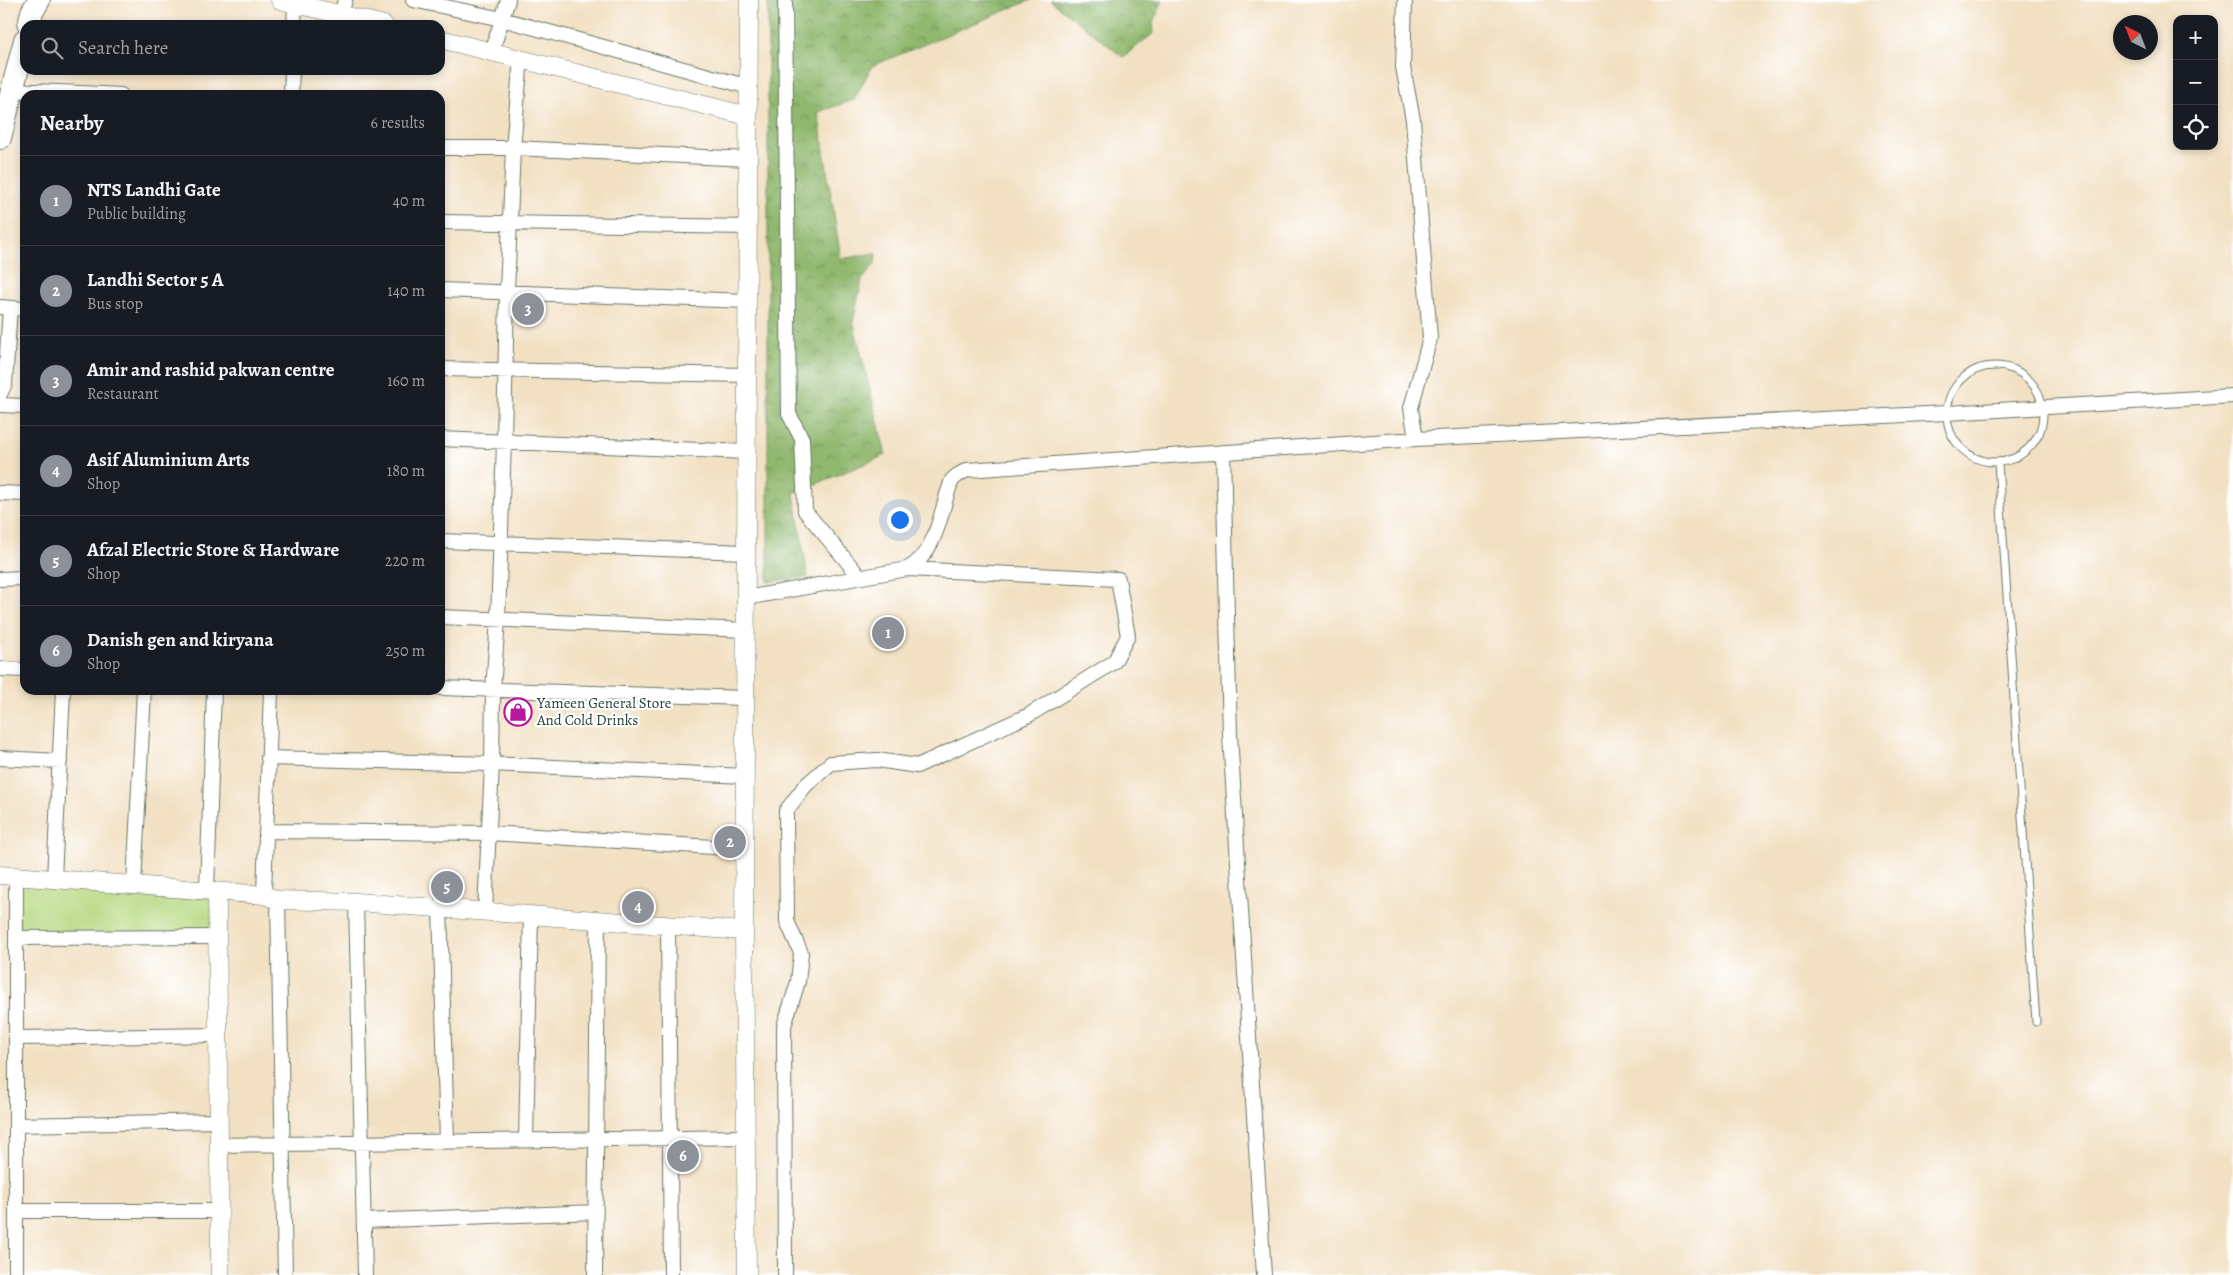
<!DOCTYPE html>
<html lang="en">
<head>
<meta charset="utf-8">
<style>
	:root { --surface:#171b24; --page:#20242c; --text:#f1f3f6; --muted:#9ea1a6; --line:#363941; --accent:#8c9099 }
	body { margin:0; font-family:Alegreya,serif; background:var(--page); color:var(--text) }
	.controls { position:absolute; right:15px; top:15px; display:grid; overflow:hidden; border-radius:10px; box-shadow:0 2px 8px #0003 }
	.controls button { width:45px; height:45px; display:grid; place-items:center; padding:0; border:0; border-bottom:1px solid var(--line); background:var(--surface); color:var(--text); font:25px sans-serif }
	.compass { position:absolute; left:2113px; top:15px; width:45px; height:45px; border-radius:50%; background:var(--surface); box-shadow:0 2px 8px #0003; rotate:318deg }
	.you { position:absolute; left:899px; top:519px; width:18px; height:18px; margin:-12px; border:4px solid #fff; border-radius:50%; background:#1a73e8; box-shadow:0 0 0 8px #1a73e833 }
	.badge { display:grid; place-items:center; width:32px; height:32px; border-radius:50%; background:var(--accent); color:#fff; font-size:16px; font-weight:700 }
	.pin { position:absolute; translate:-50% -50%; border:2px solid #fff; box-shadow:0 1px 5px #0006 }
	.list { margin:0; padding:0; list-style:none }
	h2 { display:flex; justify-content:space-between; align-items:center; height:65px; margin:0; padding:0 20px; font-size:21px }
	h2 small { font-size:16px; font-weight:400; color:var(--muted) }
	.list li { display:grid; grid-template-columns:32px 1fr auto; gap:15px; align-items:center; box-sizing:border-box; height:90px; padding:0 20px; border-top:1px solid var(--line) }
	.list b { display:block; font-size:19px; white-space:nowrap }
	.list p { margin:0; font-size:16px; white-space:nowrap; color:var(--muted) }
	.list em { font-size:16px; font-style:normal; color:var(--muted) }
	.icon { flex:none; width:28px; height:28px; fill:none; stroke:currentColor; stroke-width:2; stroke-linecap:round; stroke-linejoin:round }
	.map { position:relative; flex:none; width:2233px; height:1275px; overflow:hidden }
	.search { position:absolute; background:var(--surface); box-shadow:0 2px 8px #0003; left:20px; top:20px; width:425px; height:55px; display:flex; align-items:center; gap:12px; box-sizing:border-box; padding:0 18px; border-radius:15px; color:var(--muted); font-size:19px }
	.panel { position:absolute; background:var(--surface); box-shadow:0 2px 8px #0003; left:20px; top:90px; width:425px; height:605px; border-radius:15px }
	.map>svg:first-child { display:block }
	.forest { fill:url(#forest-crowns); stroke:#587a51 }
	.green { fill:#b6d880; stroke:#6a8a5a }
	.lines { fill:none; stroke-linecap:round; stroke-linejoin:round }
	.service-casing { stroke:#697666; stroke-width:9 }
	.minor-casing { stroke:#697666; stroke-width:16 }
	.tertiary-casing { stroke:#697666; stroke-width:19 }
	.primary-casing { stroke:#697666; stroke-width:24 }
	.service { stroke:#fff; stroke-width:7 }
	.minor { stroke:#fff; stroke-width:14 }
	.tertiary { stroke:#fff; stroke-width:18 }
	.primary { stroke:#fff; stroke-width:22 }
	.labels { text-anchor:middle; stroke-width:4.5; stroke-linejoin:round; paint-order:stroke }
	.poi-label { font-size:15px; fill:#1f3d34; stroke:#fff; text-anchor:start }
</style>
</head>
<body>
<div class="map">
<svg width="2233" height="1275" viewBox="0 0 2233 1275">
	<defs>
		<pattern id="forest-crowns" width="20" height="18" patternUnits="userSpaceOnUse" patternTransform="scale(1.25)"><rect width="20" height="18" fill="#90b86e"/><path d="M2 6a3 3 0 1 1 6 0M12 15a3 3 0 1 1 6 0" fill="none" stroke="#75975b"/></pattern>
	</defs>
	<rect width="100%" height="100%" fill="#fff"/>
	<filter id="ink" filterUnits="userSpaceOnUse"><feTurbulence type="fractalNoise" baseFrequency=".02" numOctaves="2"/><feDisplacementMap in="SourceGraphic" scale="10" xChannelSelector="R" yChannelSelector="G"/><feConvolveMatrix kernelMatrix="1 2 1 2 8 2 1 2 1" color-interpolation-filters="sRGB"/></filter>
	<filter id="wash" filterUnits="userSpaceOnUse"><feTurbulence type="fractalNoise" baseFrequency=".0096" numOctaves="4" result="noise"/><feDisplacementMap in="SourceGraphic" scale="20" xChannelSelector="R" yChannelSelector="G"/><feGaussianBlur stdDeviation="1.12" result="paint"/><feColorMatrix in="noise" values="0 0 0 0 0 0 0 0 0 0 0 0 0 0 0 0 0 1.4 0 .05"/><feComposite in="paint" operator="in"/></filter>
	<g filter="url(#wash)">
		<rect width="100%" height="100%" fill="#f2e0c2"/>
		<path class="forest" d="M768 0H1031L872 66 854 100 818 112 841 259 876 253 875 264 862 280 853 321 886 455 794 493 808 577 768 582Z
			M1050 0H1163L1153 23 1154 33 1123 57Z"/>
		<path class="green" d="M16 877 217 892V937L16 938Z"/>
	</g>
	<g filter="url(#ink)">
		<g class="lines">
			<g class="service-casing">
				<path id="service" d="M1947 414a48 48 0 1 1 96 0a48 48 0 1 1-96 0Z
					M1998 463 2036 1022"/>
			</g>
			<g class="minor-casing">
				<path id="minor" d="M413 0 502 19 749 87
					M785 0 789 414 802 439 805 511 860 577
					M1405 0 1403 67 1413 120 1430 338 1411 408 1416 439
					M341 15 345 0
					M294 25 295 4
					M492 51 508 0
					M12 90 81 93
					M81 95V93L121 95
					M291 95 292 70
					M440 148H513L748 159
					M440 222 748 227
					M440 290 748 301
					M0 307 25 309
					M440 369 747 375
					M0 394 5 384 10 308
					M0 405 25 406
					M440 439 747 452
					M1223 452 1230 736 1264 1275
					M0 493 25 494
					M440 541 746 552
					M0 579 25 578
					M746 598 907 569C938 553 940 510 952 480L958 475 967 470 1416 439 1947 413 2233 396
					M440 617 746 630
					M0 669 25 670
					M440 688 745 698
					M0 758 60 761
					M268 758 492 764 745 776
					M266 831 489 833 745 849
					M54 879 63 690
					M134 885 144 690
					M207 891 214 690
					M264 895 271 690
					M278 900 285 1275
					M356 902 365 1275
					M440 908 447 1141
					M485 912 492 764 493 689 498 619 504 442 507 291 513 148 521 58
					M668 925 671 1275
					M16 938 217 937
					M16 1038 218 1035
					M16 1125 219 1121
					M526 1140 531 915
					M219 1145 746 1137
					M16 1211H219
					M364 1221 596 1212
					M16 1275V877
					M595 1275 598 920
					M785 1275 784 1026 798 982 801 953 787 921 786 811 805 786 831 763 877 760 917 766 1029 715 1114 662 1128 636 1118 579 907 569"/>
			</g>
			<g class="tertiary-casing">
				<path id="tertiary" d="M280 0 384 25
					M440 39 748 116
					M0 875 264 895 278 900 356 902 744 931
					M217 892 220 1275
					M747 1275 744 931 749 0"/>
			</g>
			<g class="primary-casing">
				<path id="primary" d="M29 25 32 12 39 0
					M0 138 25 40"/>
			</g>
			<use href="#service" class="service"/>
			<use href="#minor" class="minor"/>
			<use href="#tertiary" class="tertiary"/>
			<use href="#primary" class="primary"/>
		</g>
	</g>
	<defs>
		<g id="shop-ring" transform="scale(1.4375)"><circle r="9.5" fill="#fff" stroke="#b5179e" stroke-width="1.5"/><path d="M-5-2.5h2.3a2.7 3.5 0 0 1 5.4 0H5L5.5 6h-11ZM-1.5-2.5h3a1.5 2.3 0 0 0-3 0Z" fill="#b5179e"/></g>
	</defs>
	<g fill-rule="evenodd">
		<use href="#shop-ring" x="518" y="712"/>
	</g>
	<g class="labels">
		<g class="poi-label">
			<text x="537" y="708">Yameen General Store<tspan x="537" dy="17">And Cold Drinks</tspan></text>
		</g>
	</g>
</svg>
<div class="controls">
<button>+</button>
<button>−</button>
<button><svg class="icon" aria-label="locate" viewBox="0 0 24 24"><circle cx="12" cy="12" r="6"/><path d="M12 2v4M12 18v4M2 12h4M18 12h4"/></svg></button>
</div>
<svg class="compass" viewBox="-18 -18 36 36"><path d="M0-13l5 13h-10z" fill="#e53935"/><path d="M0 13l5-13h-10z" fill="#9ea1a6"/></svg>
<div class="you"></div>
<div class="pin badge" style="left:888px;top:633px">1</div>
<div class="pin badge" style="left:730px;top:842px">2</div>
<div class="pin badge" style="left:528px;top:309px">3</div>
<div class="pin badge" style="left:638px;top:907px">4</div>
<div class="pin badge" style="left:447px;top:887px">5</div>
<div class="pin badge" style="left:683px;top:1156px">6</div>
<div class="search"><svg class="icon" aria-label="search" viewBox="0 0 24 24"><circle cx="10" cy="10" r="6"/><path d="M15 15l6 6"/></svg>Search here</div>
<section class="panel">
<h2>Nearby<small>6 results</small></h2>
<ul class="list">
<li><span class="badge">1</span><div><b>NTS Landhi Gate</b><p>Public building</p></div><em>40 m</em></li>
<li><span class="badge">2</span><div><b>Landhi Sector 5 A</b><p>Bus stop</p></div><em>140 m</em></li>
<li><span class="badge">3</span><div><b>Amir and rashid pakwan centre</b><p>Restaurant</p></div><em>160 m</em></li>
<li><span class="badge">4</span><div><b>Asif Aluminium Arts</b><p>Shop</p></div><em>180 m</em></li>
<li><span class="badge">5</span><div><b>Afzal Electric Store &amp; Hardware</b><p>Shop</p></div><em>220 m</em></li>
<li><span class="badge">6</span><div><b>Danish gen and kiryana</b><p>Shop</p></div><em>250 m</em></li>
</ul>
</section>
</div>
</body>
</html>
